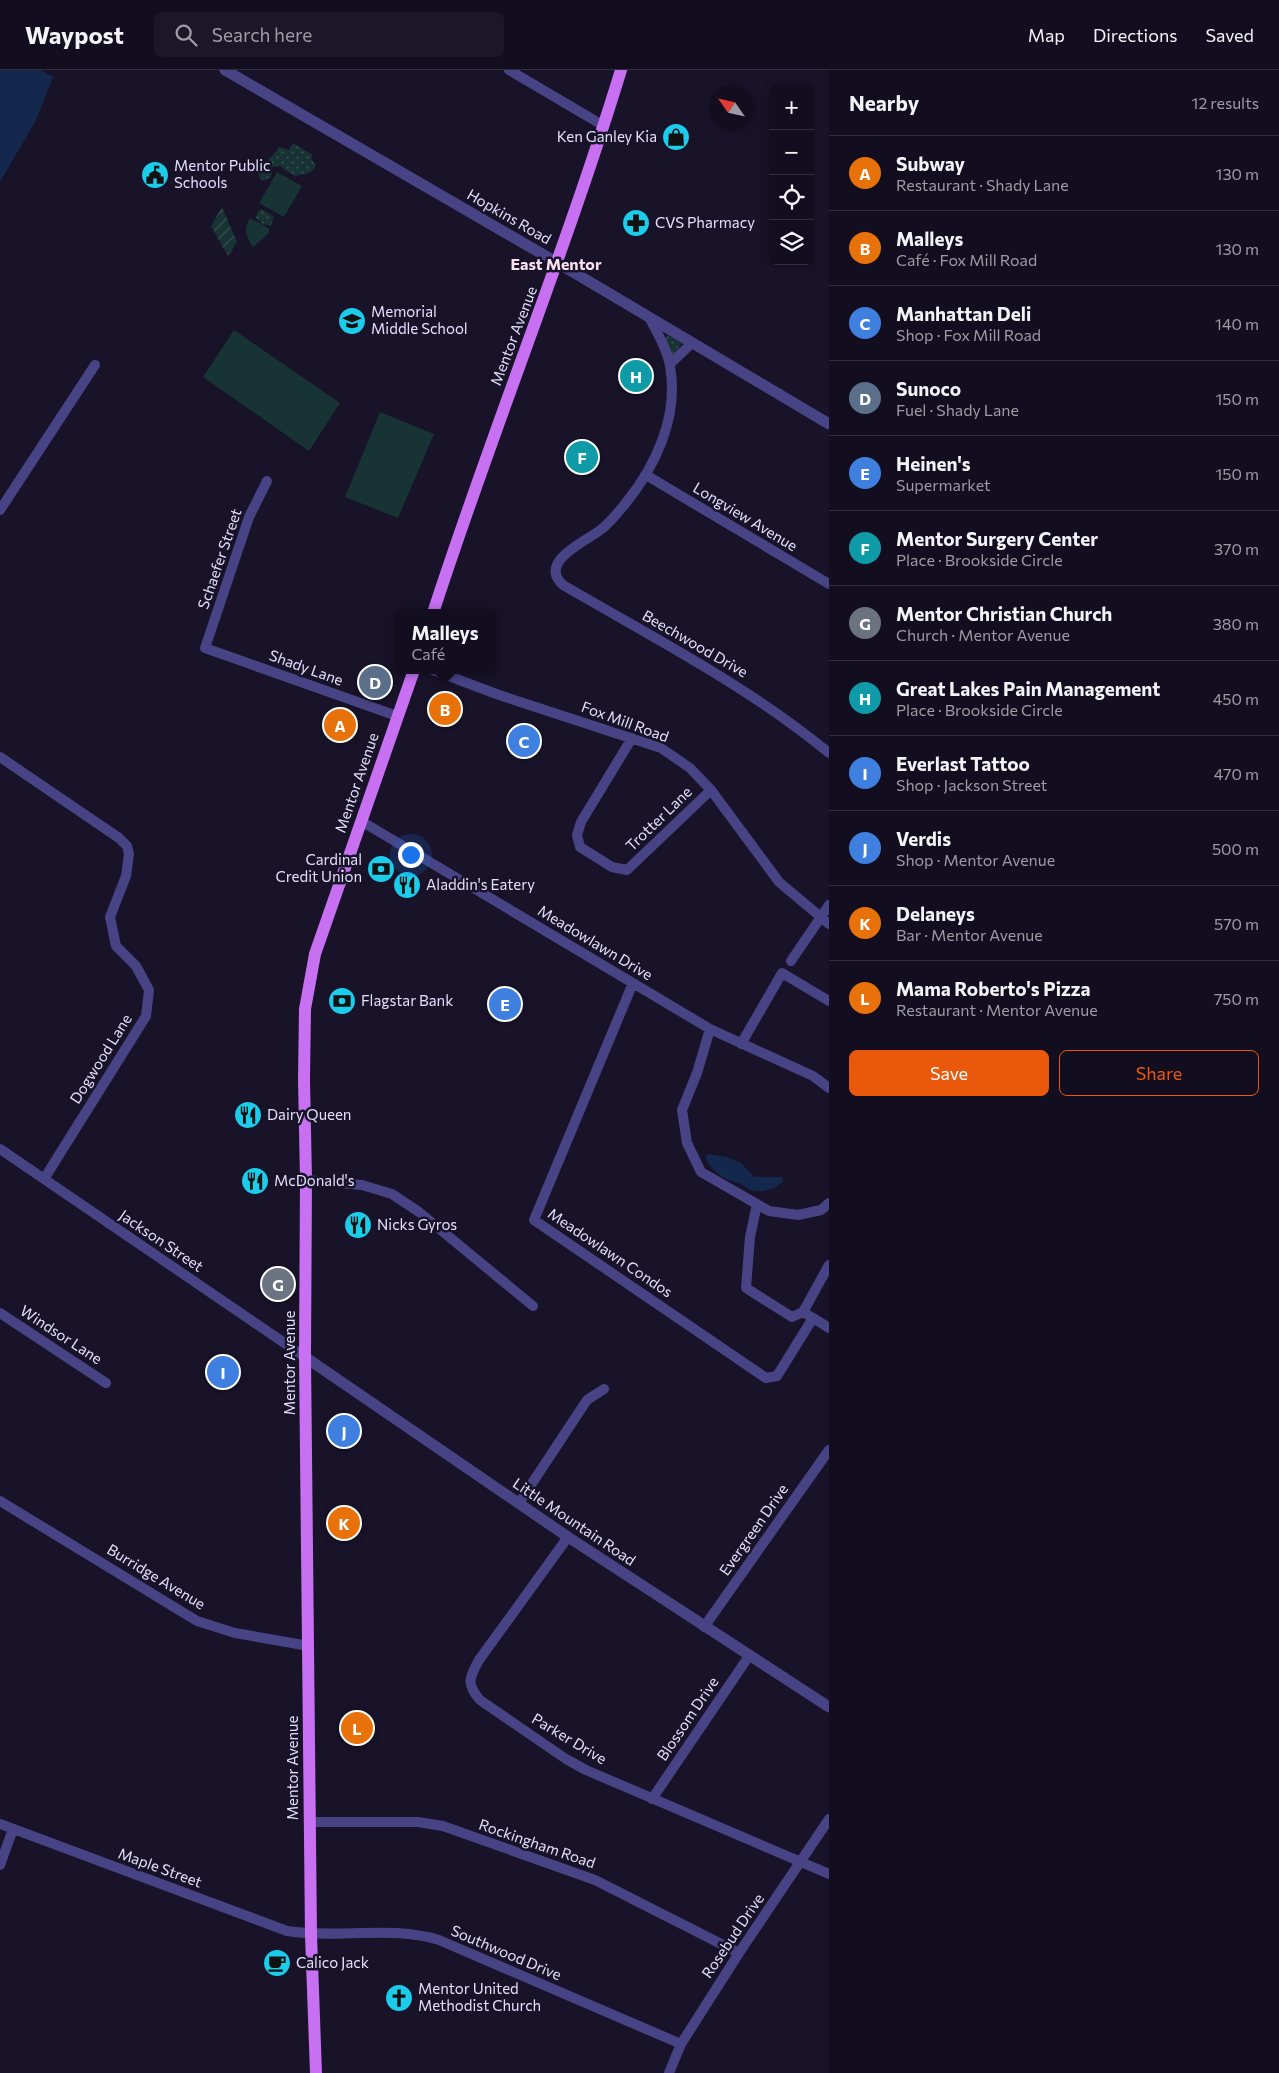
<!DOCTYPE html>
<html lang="en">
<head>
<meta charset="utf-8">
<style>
	:root { --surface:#120e1f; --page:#1b1728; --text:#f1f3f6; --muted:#9c9ca4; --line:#312e3d; --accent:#ea580c }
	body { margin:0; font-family:Commissioner,sans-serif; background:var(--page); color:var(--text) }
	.controls { position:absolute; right:15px; top:15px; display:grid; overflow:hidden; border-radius:8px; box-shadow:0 2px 8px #0003 }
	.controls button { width:45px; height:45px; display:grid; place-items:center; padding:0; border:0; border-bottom:1px solid var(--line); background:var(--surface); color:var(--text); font:25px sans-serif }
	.compass { position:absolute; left:709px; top:15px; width:45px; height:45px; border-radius:50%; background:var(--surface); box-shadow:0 2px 8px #0003; rotate:304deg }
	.you { position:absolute; left:410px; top:784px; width:18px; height:18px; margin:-12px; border:4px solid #fff; border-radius:50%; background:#1a73e8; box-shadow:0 0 0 8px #1a73e833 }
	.badge { display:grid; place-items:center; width:32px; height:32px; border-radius:50%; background:var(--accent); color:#fff; font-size:16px; font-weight:700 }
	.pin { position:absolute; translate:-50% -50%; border:2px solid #fff; box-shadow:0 1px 5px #0006 }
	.popup { position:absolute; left:394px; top:539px; width:102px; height:65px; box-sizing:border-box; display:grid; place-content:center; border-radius:8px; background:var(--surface); filter:drop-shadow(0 1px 4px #0005); font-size:16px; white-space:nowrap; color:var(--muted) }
	.popup b { font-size:19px; color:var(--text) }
	.popup::after { content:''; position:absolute; left:50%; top:100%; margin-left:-10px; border:10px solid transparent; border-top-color:var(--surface) }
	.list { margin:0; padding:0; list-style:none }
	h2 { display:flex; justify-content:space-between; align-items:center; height:65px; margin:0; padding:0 20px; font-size:21px }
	h2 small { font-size:16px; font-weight:400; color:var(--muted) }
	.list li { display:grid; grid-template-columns:32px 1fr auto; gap:15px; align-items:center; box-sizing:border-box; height:75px; padding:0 20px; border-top:1px solid var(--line) }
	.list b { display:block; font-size:19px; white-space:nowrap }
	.list p { margin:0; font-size:16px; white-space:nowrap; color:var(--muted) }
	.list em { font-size:16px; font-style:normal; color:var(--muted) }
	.actions { display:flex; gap:10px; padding:15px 20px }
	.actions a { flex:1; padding:11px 0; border:1px solid var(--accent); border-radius:8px; text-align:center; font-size:18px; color:var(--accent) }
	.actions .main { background:var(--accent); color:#fff }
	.icon { flex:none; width:28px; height:28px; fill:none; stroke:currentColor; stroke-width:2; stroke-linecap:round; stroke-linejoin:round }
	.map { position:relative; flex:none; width:829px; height:2003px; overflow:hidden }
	header { display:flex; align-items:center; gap:30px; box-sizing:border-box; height:70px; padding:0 25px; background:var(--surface); border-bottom:1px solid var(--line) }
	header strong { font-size:24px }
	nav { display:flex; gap:28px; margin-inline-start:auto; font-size:18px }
	.search { width:350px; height:45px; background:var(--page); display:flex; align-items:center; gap:12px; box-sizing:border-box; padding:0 18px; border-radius:8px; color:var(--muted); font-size:19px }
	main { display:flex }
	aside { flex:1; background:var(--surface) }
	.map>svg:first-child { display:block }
	.grass { fill:url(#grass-dots) }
	.garden { fill:url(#garden-furrows) }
	.pitch { fill:#173333 }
	.water { fill:#14284d }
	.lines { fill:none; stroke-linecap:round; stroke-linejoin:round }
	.minor { stroke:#484384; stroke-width:10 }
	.tertiary { stroke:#484384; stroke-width:11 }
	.primary { stroke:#c770f2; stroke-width:12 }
	.labels { text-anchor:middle; stroke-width:5; stroke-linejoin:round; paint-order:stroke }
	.poi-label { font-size:15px; fill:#e3dffc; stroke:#181329; text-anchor:start }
	.street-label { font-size:15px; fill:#e3dffc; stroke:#181329 }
	.neighbourhood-label { font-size:16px; font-weight:bold; fill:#fce1f1; stroke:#181329 }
</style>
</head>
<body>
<header>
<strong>Waypost</strong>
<div class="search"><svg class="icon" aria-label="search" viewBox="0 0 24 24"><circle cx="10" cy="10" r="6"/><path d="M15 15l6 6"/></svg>Search here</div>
<nav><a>Map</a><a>Directions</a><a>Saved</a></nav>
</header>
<main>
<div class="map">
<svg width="829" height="2003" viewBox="0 0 829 2003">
	<defs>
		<pattern id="grass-dots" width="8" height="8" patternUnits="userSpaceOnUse" patternTransform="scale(1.25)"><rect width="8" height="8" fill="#173333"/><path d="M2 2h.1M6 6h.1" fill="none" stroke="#395051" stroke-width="1.8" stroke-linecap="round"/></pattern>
		<pattern id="garden-furrows" width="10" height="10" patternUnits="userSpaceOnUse" patternTransform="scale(1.25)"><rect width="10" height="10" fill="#173333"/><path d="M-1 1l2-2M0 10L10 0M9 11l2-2" fill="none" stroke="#395051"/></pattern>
	</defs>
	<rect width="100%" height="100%" fill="#181329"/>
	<path class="grass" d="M293 73 313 85 311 89 316 95C312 105 304 104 295 106L282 98 281 96 272 97 271 107 263 111 260 109 258 101C263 91 273 88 279 77L289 80Z
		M261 139 274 147 271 156 263 154 256 148 258 141Z
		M668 265 682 273 674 284H672L665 268Z"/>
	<path class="garden" d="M222 137 237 172 228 186 211 156Z"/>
	<path class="pitch" d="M277 102 302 116 284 147 259 133Z
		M250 148 269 158V163L253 177C246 167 243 159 250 148Z
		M234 260 340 333 309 381 203 307Z
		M380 342 434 364 398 448 345 427Z"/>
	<path class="water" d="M0 0H41L53 7 36 50 0 112Z
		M708 1084 727 1087 741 1093 754 1107H782L783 1111C777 1119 761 1124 751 1120 747 1119 745 1116 741 1114 735 1111 740 1114 734 1112 721 1108 711 1099 705 1087Z"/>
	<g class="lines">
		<path class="minor" d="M509 0 604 56
			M649 247C657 262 667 279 670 296 679 346 656 396 625 434 617 444 609 454 599 461 584 472 538 492 563 515 654 568 748 616 829 683
			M670 294 692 273
			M646 405 829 514
			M267 411 249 447 205 578 397 646
			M0 440 95 295
			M433 600 499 625 661 678 690 698 711 720 779 812 829 854
			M632 668 581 752 577 765 580 777 612 797 627 800 711 720
			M0 687 119 768 127 776 129 784 126 806 110 847 116 876 136 896 149 920 146 946 44 1109
			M361 751 710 959 813 1006 829 1018
			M791 891 829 835
			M633 913 534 1150 766 1308 777 1306 813 1248 803 1242 829 1195
			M710 959 697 1003 682 1040 687 1073 701 1102 769 1141 798 1145 821 1140 829 1133
			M741 974 782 903 829 931
			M0 1079 305 1287
			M306 1110 362 1115 392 1124 419 1142 533 1236
			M757 1134 750 1167 746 1218 792 1247 803 1242
			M0 1243 106 1313
			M813 1248 829 1258
			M0 1431 197 1551 235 1563 309 1576
			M519 1433 587 1330 604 1319
			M568 1467 479 1590C469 1608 466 1614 480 1630L566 1689 586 1700 829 1804
			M704 1557 829 1380
			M652 1729 749 1586
			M310 1752H418L443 1756 595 1810 739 1883
			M0 1754 287 1861C337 1869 390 1855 439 1870L681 1974
			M0 1795 13 1759
			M669 2003 681 1974 739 1883 829 1749"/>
		<path class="tertiary" d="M225 0 568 199 829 354
			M305 1287 568 1467 829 1637"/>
		<path class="primary" d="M433 543C492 361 565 183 621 0
			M316 2003 311 1865 305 1287 306 1110 304 1009 305 939 315 884 414 600"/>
	</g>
	<defs>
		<g id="shop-disc" transform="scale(1.4375)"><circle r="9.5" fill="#1ccdeb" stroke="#181329"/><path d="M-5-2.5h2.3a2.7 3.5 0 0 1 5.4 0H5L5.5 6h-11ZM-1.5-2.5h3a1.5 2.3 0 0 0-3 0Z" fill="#111"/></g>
		<g id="civic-disc" transform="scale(1.4375)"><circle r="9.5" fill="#1ccdeb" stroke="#181329"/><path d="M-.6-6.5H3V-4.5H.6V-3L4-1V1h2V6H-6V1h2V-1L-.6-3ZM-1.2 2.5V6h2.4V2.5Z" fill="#111"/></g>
		<g id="pharmacy-disc" transform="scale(1.4375)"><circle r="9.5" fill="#1ccdeb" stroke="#181329"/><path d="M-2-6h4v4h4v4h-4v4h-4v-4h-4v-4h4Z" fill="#111"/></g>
		<g id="school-disc" transform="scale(1.4375)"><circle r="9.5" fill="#1ccdeb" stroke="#181329"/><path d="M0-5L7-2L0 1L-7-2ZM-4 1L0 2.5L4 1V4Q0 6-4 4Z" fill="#111"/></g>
		<g id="bank-disc" transform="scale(1.4375)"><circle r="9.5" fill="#1ccdeb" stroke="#181329"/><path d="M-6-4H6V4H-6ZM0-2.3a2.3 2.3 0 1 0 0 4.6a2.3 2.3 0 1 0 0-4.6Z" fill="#111"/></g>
		<g id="restaurant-disc" transform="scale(1.4375)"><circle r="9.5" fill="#1ccdeb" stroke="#181329"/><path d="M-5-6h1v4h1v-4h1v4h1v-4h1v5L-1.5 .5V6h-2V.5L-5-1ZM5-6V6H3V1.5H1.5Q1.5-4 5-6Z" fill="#111"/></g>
		<g id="cafe-disc" transform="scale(1.4375)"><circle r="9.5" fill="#1ccdeb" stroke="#181329"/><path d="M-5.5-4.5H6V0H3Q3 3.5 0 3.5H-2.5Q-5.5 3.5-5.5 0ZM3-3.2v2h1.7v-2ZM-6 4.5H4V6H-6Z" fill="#111"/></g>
		<g id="church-disc" transform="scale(1.4375)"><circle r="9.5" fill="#1ccdeb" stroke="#181329"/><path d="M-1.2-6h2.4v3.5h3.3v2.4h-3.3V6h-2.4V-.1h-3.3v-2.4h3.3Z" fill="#111"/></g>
	</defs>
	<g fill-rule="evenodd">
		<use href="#shop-disc" x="676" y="67"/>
		<use href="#civic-disc" x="155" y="105"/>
		<use href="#pharmacy-disc" x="636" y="153"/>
		<use href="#school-disc" x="352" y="251"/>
		<use href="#bank-disc" x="381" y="799"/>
		<use href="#restaurant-disc" x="407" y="815"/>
		<use href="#bank-disc" x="342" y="931"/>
		<use href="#restaurant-disc" x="248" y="1045"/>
		<use href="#restaurant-disc" x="255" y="1111"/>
		<use href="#restaurant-disc" x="358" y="1155"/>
		<use href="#cafe-disc" x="277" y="1893"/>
		<use href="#church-disc" x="399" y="1928"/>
	</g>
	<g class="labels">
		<g class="poi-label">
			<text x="657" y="72" text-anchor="end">Ken Ganley Kia</text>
			<text x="174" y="101">Mentor Public<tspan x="174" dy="17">Schools</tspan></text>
			<text x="655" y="158">CVS Pharmacy</text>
			<text x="371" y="247">Memorial<tspan x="371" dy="17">Middle School</tspan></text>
			<text x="362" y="795" text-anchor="end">Cardinal<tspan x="362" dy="17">Credit Union</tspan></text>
			<text x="426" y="820">Aladdin's Eatery</text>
			<text x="361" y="936">Flagstar Bank</text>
			<text x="267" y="1050">Dairy Queen</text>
			<text x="274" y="1116">McDonald's</text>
			<text x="377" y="1160">Nicks Gyros</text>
			<text x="296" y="1898">Calico Jack</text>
			<text x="418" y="1924">Mentor United<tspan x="418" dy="17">Methodist Church</tspan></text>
		</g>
		<g class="street-label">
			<text transform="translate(509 147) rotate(30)" y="5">Hopkins Road</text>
			<text transform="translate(514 266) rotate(-69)" y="5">Mentor Avenue</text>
			<text transform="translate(745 447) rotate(31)" y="5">Longview Avenue</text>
			<text transform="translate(220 489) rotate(-71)" y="5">Schaefer Street</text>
			<text transform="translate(695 574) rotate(30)" y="5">Beechwood Drive</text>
			<text transform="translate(306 598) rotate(20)" y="5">Shady Lane</text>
			<text transform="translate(625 652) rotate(20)" y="5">Fox Mill Road</text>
			<text transform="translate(357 713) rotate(-71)" y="5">Mentor Avenue</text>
			<text transform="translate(659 749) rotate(-44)" y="5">Trotter Lane</text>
			<text transform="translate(595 873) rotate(31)" y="5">Meadowlawn Drive</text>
			<text transform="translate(101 989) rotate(-58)" y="5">Dogwood Lane</text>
			<text transform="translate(161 1171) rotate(34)" y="5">Jackson Street</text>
			<text transform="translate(610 1183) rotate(34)" y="5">Meadowlawn Condos</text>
			<text transform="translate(61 1265) rotate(33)" y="5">Windsor Lane</text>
			<text transform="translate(290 1293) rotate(-90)" y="5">Mentor Avenue</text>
			<text transform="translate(574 1452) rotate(34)" y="5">Little Mountain Road</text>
			<text transform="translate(754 1460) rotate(-55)" y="5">Evergreen Drive</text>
			<text transform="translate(156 1507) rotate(31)" y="5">Burridge Avenue</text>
			<text transform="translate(688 1649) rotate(-56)" y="5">Blossom Drive</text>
			<text transform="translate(569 1669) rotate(31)" y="5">Parker Drive</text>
			<text transform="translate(293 1698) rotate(-90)" y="5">Mentor Avenue</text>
			<text transform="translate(537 1774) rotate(19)" y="5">Rockingham Road</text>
			<text transform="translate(160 1798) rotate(20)" y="5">Maple Street</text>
			<text transform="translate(733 1866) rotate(-56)" y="5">Rosebud Drive</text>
			<text transform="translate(506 1883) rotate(23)" y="5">Southwood Drive</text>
		</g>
		<g class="neighbourhood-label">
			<text x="556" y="200">East Mentor</text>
		</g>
	</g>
</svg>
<div class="controls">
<button>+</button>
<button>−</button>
<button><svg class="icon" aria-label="locate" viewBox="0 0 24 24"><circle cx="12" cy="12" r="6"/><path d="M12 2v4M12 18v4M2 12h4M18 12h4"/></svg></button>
<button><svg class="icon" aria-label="layers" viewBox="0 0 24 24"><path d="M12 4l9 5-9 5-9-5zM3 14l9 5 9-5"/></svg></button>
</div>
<svg class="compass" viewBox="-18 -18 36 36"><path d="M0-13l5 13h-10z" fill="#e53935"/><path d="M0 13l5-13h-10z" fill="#9c9ca4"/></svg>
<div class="you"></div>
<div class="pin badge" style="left:340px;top:655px;background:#e8710a">A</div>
<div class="pin badge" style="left:445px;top:639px;background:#e8710a">B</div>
<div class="popup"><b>Malleys</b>Café</div>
<div class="pin badge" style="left:524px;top:671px;background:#3f7fe0">C</div>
<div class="pin badge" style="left:375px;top:612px;background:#5c6f8a">D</div>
<div class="pin badge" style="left:505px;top:934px;background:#3f7fe0">E</div>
<div class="pin badge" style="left:582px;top:387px;background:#0f9aa8">F</div>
<div class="pin badge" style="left:278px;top:1214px;background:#6b7280">G</div>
<div class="pin badge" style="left:636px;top:306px;background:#0f9aa8">H</div>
<div class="pin badge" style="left:223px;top:1302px;background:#3f7fe0">I</div>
<div class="pin badge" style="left:344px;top:1361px;background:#3f7fe0">J</div>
<div class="pin badge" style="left:344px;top:1453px;background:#e8710a">K</div>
<div class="pin badge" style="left:357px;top:1658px;background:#e8710a">L</div>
</div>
<aside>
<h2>Nearby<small>12 results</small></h2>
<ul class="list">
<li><span class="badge" style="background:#e8710a">A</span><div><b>Subway</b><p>Restaurant · Shady Lane</p></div><em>130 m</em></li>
<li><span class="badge" style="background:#e8710a">B</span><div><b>Malleys</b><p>Café · Fox Mill Road</p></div><em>130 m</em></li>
<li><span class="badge" style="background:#3f7fe0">C</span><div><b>Manhattan Deli</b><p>Shop · Fox Mill Road</p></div><em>140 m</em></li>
<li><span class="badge" style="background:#5c6f8a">D</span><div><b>Sunoco</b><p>Fuel · Shady Lane</p></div><em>150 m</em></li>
<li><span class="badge" style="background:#3f7fe0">E</span><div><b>Heinen's</b><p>Supermarket</p></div><em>150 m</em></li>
<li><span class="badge" style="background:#0f9aa8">F</span><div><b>Mentor Surgery Center</b><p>Place · Brookside Circle</p></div><em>370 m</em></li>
<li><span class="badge" style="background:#6b7280">G</span><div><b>Mentor Christian Church</b><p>Church · Mentor Avenue</p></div><em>380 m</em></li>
<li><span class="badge" style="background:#0f9aa8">H</span><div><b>Great Lakes Pain Management</b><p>Place · Brookside Circle</p></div><em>450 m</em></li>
<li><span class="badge" style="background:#3f7fe0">I</span><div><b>Everlast Tattoo</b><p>Shop · Jackson Street</p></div><em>470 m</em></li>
<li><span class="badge" style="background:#3f7fe0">J</span><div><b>Verdis</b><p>Shop · Mentor Avenue</p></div><em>500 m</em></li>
<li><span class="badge" style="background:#e8710a">K</span><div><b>Delaneys</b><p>Bar · Mentor Avenue</p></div><em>570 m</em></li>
<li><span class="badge" style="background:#e8710a">L</span><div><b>Mama Roberto's Pizza</b><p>Restaurant · Mentor Avenue</p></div><em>750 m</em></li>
</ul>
<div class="actions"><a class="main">Save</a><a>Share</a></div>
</aside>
</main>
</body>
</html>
